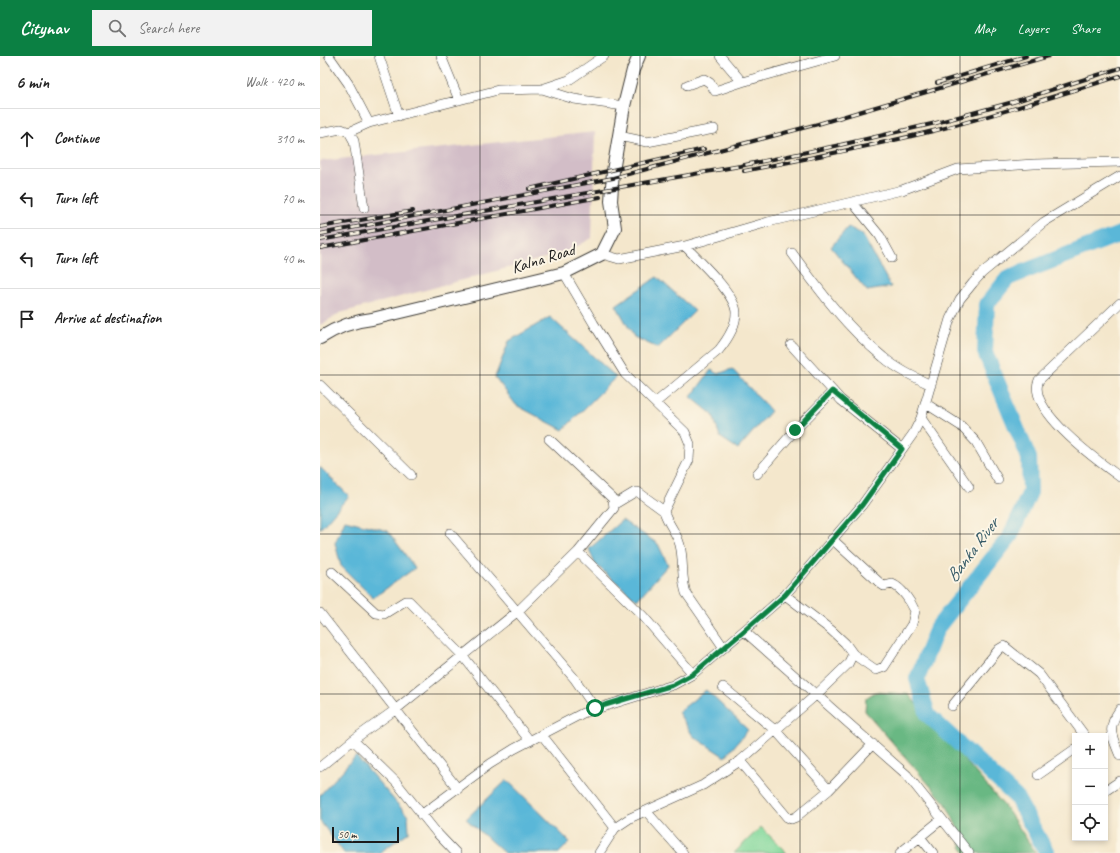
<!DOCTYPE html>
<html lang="en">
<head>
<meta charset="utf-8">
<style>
	:root { --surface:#fff; --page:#f2f2f2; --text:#222; --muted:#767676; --line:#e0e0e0; --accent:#0b8043 }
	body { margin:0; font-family:Caveat,sans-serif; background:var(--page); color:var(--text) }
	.controls { position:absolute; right:12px; bottom:12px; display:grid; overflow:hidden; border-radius:0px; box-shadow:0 2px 6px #0003 }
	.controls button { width:36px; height:36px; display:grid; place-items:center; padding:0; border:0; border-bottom:1px solid var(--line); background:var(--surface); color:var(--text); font:20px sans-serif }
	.scale { position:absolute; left:12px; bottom:10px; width:67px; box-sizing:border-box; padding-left:4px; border:2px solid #1c1c1c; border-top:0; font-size:11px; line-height:14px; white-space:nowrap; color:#1c1c1c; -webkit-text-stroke:3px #fcf5e5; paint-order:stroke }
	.stop { position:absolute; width:12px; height:12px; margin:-9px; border:3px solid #0b8043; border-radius:50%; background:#fff }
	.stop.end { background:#0b8043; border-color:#fff; box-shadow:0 1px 4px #0008 }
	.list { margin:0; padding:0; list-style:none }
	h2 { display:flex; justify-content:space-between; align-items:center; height:52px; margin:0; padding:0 16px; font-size:17px }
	h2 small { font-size:13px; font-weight:400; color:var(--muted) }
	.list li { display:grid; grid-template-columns:26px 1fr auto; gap:12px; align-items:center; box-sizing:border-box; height:60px; padding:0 16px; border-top:1px solid var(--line) }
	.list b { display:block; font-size:15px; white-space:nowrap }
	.list em { font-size:13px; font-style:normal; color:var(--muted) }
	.icon { flex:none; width:22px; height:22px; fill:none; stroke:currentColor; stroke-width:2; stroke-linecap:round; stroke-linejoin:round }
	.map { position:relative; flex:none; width:800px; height:797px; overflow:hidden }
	header { display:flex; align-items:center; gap:24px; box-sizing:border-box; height:56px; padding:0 20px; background:var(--accent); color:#fff }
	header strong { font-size:19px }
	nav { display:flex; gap:22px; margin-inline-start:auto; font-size:14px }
	.search { width:280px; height:36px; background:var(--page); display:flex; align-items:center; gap:10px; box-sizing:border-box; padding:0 14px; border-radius:0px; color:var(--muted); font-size:15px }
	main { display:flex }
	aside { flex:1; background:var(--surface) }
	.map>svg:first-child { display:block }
	.industrial { fill:#d2bdc7 }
	.green { fill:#82d89b; stroke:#4f7a5c }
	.forest { fill:#69b883; stroke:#426a50 }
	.water { fill:#5ab7d8; stroke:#3b6a7a }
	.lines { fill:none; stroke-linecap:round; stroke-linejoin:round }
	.river { stroke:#5ab7d8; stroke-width:16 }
	.minor-casing { stroke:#3c3a36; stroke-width:10 }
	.tertiary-casing { stroke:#3c3a36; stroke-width:14 }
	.minor { stroke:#fff; stroke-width:9 }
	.tertiary { stroke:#fff; stroke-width:12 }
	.rail-casing { stroke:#1c1c1c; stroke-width:4 }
	.rail { stroke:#fcf5e5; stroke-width:2.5; stroke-dasharray:8; stroke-linecap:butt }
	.route { stroke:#0b8043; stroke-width:5 }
	.grid { fill:none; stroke:#1c1c1c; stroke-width:1; stroke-opacity:0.55 }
	.labels { text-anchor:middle; stroke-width:4; stroke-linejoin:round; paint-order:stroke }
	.street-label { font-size:17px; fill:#1c1c1c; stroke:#fcf5e5 }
	.water-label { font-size:18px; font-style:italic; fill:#355a67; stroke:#fcf5e5 }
</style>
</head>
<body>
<header>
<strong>Citynav</strong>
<div class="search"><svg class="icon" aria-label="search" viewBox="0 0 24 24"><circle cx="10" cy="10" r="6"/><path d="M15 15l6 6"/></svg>Search here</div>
<nav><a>Map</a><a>Layers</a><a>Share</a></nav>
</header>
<main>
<aside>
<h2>6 min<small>Walk · 420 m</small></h2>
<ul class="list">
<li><svg class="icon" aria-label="ahead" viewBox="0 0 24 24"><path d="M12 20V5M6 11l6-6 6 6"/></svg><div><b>Continue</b></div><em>310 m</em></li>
<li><svg class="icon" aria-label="left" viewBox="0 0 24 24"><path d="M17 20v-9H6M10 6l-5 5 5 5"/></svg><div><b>Turn left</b></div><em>70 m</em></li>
<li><svg class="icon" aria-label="left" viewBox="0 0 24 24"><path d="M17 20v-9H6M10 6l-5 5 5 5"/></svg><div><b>Turn left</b></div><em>40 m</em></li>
<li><svg class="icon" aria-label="arrive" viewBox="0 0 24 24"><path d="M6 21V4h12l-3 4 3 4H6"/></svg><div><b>Arrive at destination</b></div></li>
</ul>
</aside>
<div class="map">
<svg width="800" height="797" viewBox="0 0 800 797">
	<rect width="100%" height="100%" fill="#fcf5e5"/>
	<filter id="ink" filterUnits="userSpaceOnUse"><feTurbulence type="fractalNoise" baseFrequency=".025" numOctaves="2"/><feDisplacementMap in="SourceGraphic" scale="8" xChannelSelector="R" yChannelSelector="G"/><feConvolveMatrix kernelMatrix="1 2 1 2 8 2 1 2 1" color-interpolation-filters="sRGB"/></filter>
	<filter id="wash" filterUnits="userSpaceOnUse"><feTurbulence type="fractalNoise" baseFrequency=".012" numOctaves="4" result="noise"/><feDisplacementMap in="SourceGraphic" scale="16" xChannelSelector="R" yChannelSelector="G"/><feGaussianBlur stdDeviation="0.9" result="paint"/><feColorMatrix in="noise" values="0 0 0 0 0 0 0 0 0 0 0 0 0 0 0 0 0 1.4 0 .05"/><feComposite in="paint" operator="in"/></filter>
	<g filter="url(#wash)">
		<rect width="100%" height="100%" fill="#f4e7cc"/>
		<path class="industrial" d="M275 76 272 182 247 196 20 257 0 269V105Z"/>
		<path class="green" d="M441 771 467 797H414Z"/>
		<path class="forest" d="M555 636 588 638 686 752 716 797H646L641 791V779L626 748 545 655 546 642Z"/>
		<path class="water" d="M528 171 542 178 571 231 547 235 511 191Z
			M337 221 375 255 338 292 314 281 296 249Z
			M230 261 296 321 243 374 196 349 175 321 189 285Z
			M412 313 451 355 418 393 400 381 393 359 371 341 391 314 398 318Z
			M0 411 29 440 0 473Z
			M25 464 68 475 95 512 53 542 21 510 15 487Z
			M302 464 338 488 348 509 317 544 275 508 269 493Z
			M386 634 428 674 405 701 373 680 358 656Z
			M36 700 88 760 89 776 59 797H24L0 765V739Z
			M187 724 250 786 239 797H184L146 763Z"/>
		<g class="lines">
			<path class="river" d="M727 797 696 741 608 659 597 623 617 572 691 479 710 436 709 402 665 296 667 248 688 222 800 178"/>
		</g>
	</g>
	<g filter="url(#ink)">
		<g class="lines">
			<g class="minor-casing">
				<path id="minor" d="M9 0 28 27 49 67
					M59 0 79 60
					M121 0 139 44
					M400 0 422 26 515 0
					M367 29 384 23 390 27 395 35 422 26
					M222 33 249 24 284 0
					M29 76 49 67 178 34 222 33 254 43 304 50
					M0 77 21 73 29 76 34 85 44 152
					M299 80 327 86 394 73
					M533 147 560 180 572 202
					M472 197C499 234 527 272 563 301 577 313 594 321 611 329
					M282 198 299 203 365 190 448 166 582 134 638 113 714 108 800 106
					M244 217 274 268 305 318 365 376 370 388 369 404 344 455C347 467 357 477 360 489 364 505 361 522 366 537L404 592
					M800 247 719 324C705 353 779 406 800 421
					M471 289 521 344 582 393
					M0 329 91 419
					M335 347 399 294C407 284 416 270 416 257 416 238 378 204 365 190
					M605 347 641 370 656 386 678 424
					M601 362 649 431
					M437 418 475 374 513 335
					M295 448 315 436H318L344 455
					M130 477 254 622 275 652
					M512 483 561 528 564 530 572 528C582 532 591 546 595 555L592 568 564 611 556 614 533 598
					M258 496 323 560 373 618
					M12 516 56 557 64 558 85 545H89L143 600 210 685
					M0 557 138 733
					M424 575 587 719 649 797
					M403 631 456 675 509 734
					M632 650 679 593 684 590 719 618 765 680
					M800 653C786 673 792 680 800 700
					M222 679 295 772
					M33 684 76 726 116 776 136 797
					M420 705 467 761 471 763 476 761 509 734 553 688
					M0 711 33 684 75 654 198 555 258 496 294 452 293 443 229 383
					M718 719 755 693
					M785 735 800 725
					M326 755 363 797
					M101 759 170 708 194 693 263 657 353 629 373 618 448 554 465 539 542 449 593 378 601 362 630 263 640 243 653 227 662 217 724 166 800 120
					M600 781 613 797
					M279 797 295 772 310 762 383 729 420 705 497 638 528 608 533 598 525 587 511 574 465 539
					M580 797 622 763"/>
			</g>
			<g class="tertiary-casing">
				<path id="tertiary" d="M0 282C17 271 32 265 52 263L244 217 282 198 295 172 291 145 293 115 304 50 313 14 319 0"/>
			</g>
			<use href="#minor" class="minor"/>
			<use href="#tertiary" class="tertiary"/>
			<g class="rail-casing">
				<path id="rail" d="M617 27 706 0
					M424 115C489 102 553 90 617 74 679 58 739 39 800 20
					M209 133 384 93
					M0 171 93 155
					M0 178 293 122 498 68 729 0
					M0 184 420 110 520 89 616 67 693 46 800 12
					M0 192 280 141"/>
			</g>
			<use href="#rail" class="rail"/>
		</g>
	</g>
	<g class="lines" filter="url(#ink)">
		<path class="route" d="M275 652 353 629 373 618 424 575 465 539 542 449 582 393 512 335 475 374"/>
	</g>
	<path class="grid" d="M160 0V797M320 0V797M480 0V797M640 0V797M0 159H800M0 319H800M0 478H800M0 638H800"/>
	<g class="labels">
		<g class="street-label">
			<text transform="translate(223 202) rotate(-17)" y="6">Kalna Road</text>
		</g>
		<g class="water-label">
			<text transform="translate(652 494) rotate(-53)" y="6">Banka River</text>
		</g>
	</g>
</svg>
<div class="controls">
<button>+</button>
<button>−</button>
<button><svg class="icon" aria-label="locate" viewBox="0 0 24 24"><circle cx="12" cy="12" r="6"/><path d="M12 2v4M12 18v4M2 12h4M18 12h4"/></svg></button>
</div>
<div class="scale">50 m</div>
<div class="stop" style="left:275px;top:652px"></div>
<div class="stop end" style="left:475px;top:374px"></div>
</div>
</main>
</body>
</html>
